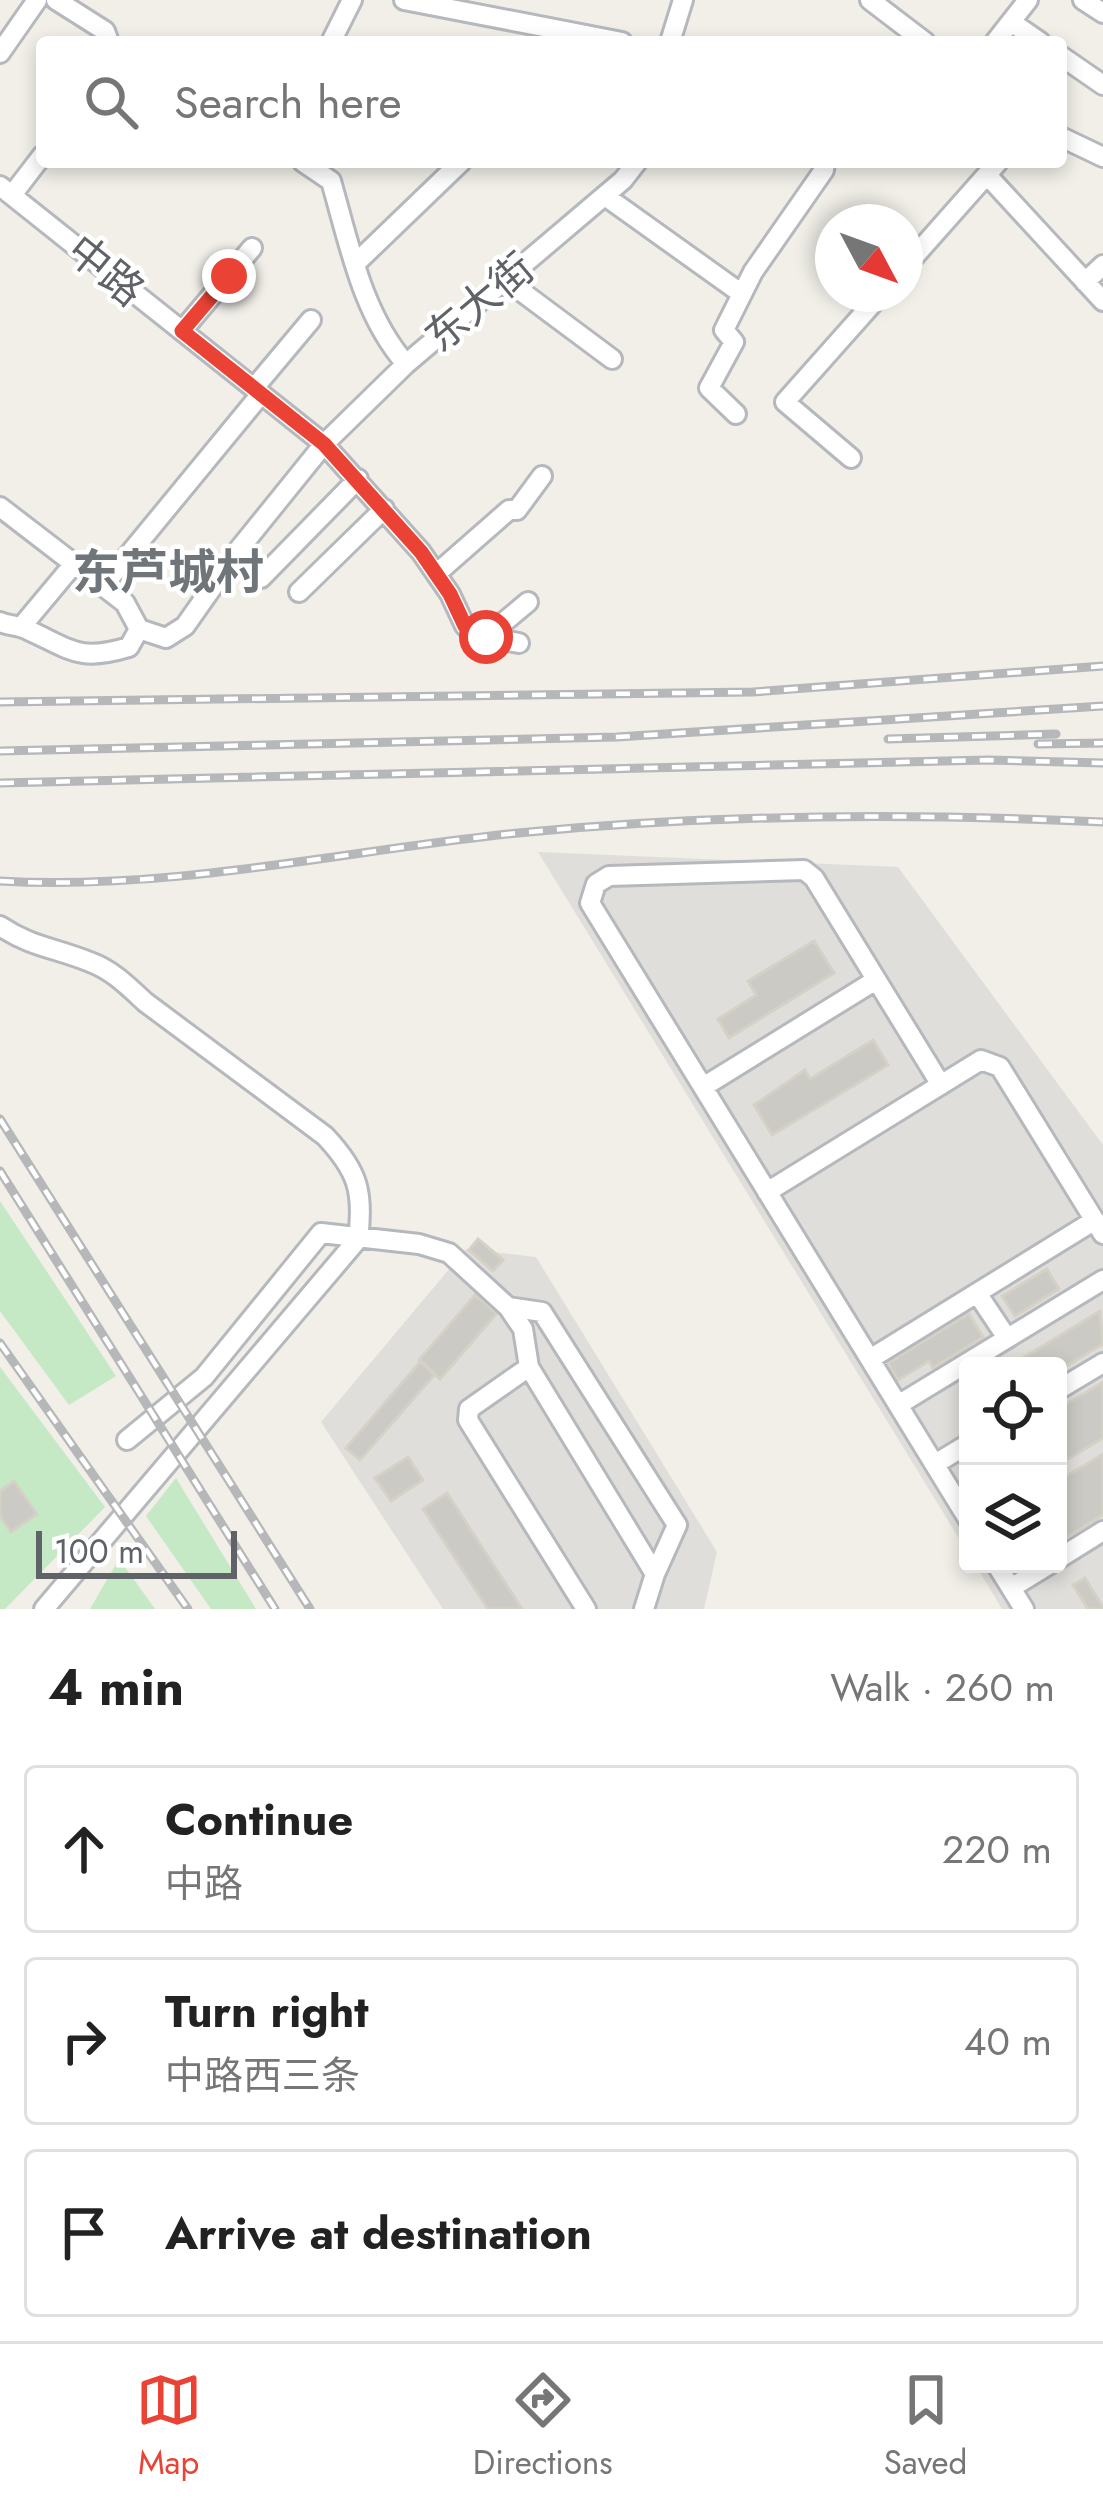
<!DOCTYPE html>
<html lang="en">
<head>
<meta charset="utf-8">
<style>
	:root { --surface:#fff; --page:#f2f2f2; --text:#222; --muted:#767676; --line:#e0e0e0; --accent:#ea4335 }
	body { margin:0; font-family:Jost,"Noto Sans SC",sans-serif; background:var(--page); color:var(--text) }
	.controls { position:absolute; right:36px; bottom:36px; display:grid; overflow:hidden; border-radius:12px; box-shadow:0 6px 18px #0003 }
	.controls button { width:108px; height:108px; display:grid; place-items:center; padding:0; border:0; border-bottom:3px solid var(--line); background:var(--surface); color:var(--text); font:60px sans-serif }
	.compass { position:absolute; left:815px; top:204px; width:108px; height:108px; border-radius:50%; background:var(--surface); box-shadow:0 6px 18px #0003; rotate:131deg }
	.scale { position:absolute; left:36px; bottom:30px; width:201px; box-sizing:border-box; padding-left:12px; border:6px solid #5f6368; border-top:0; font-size:33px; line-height:42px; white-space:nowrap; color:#5f6368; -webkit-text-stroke:9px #fff; paint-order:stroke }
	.stop { position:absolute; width:36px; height:36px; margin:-27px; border:9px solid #ea4335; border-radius:50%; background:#fff }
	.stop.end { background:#ea4335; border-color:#fff; box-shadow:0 3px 12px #0008 }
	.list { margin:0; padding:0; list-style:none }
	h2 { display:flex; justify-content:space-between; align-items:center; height:156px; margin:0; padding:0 48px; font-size:51px }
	h2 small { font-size:39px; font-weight:400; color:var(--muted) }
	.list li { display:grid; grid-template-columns:78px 1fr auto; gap:36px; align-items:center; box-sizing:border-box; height:168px; margin:0 24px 24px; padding:0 24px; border:3px solid var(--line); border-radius:12px }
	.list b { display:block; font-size:45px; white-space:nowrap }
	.list p { margin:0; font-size:39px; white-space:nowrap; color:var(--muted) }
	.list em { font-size:39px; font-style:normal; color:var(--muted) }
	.icon { flex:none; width:66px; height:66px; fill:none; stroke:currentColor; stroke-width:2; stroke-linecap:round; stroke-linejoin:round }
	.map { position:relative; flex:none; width:1103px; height:1609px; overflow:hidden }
	.search { position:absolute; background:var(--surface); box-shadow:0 6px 18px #0003; left:36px; right:36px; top:36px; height:132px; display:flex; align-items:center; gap:30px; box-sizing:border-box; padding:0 42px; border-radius:12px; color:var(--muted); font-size:45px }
	.sheet { height:732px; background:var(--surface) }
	nav { display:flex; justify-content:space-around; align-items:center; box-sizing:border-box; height:168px; border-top:3px solid var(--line); background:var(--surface); font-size:33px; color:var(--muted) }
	nav a { display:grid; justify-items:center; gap:6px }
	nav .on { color:var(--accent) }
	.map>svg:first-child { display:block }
	.industrial { fill:#e0deda }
	.green { fill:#c5e8c5 }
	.building { fill:#cccac5; stroke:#d6d1c6; stroke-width:3 }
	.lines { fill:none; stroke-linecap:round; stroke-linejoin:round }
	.minor-casing { stroke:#b5b8bc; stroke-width:24 }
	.minor { stroke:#fff; stroke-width:18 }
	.rail-casing { stroke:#b6b7b8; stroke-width:9 }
	.rail { stroke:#fff; stroke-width:4.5; stroke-dasharray:14; stroke-linecap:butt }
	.route { stroke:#ea4335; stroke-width:15 }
	.labels { text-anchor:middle; stroke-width:9; stroke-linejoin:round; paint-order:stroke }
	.street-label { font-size:42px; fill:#5f6368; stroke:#fff }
	.quarter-label { font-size:48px; font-weight:bold; fill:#70757a; stroke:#fff }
</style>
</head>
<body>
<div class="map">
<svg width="1103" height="1609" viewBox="0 0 1103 1609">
	<rect width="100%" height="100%" fill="#f1efe8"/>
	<path class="industrial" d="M538 852 898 867 1103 1145V1609H1002L975 1564H1058V1366H968V1553Z
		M466 1249 536 1257 717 1552 704 1609H443L321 1422Z"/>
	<path class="green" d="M0 1201 116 1376 69 1405 0 1311Z
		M0 1367 105 1507 5 1609H0Z
		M176 1478 256 1609H211L146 1516Z
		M119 1559 155 1609H90Z"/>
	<path class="building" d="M814 941 834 973 729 1038 718 1019 756 995 748 981Z
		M873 1040 888 1065 772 1135 754 1105 805 1070 810 1079Z
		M478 1239 503 1260 493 1271 469 1250Z
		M1047 1269 1059 1289 1015 1316 1002 1296Z
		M475 1295 497 1313 440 1379 419 1360Z
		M1100 1311 1103 1344 1058 1371V1366H1010Z
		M969 1314 983 1337 933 1368 929 1361 898 1380 888 1363Z
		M421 1361 435 1374 360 1460 346 1448Z
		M1103 1382V1438L1058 1465V1409Z
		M1103 1454V1515L1058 1542V1481Z
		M408 1457 423 1480 391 1501 375 1478Z
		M14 1481 37 1514 11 1532 0 1516V1491Z
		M447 1493 522 1609H488L423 1509Z
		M1085 1578 1103 1607V1609H1088L1073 1585Z"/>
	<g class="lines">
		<g class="minor-casing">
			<path id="minor" d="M56 0 105 31 109 42
				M404 0 622 42
				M870 0 925 42
				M1083 0 1103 13
				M1011 22 1040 42
				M331 42 352 0
				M670 42 683 0
				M995 42 1028 0
				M0 53 37 0
				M1061 56 1103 85
				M1061 137 1103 157
				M303 162 331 181C349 243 362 314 406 364
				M987 175 1103 301
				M0 186 324 444 421 552 450 594 465 626 486 637 519 643
				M12 195 42 156
				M605 196 742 294
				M355 264 461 162
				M905 267 998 162
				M506 280 612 359
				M1085 282 1103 265
				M182 331 252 248
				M254 388 311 320
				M736 414 709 388 734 342 724 330 753 272 824 170 825 162
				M851 458 785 402 881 294
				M0 507 125 603 139 629
				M436 574 509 510H517L542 476
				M261 578 358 479
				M103 586 261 394
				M299 592 384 509
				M0 622C9 626 19 625 28 630 72 650 79 662 129 647L139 629
				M22 626 73 565
				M139 629 166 638 185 626 240 548 324 444 406 364 623 180 637 162
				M486 637 528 602
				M0 926C31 947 56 948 90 962 112 970 128 986 145 1002L325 1136C358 1171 364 1192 358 1239L44 1609
				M941 1085 814 878 804 870 609 876 596 884 590 903 968 1519
				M703 1087 876 980
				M767 1192 981 1060 1000 1067 1103 1234
				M977 1293 1007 1338
				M870 1359 1095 1220
				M529 1367 469 1409 468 1420 586 1609
				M1058 1390 1103 1363
				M898 1405 1103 1280
				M127 1440 204 1377 321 1233 419 1244 449 1253 508 1307 542 1312 677 1525 655 1574 529 1367 523 1329 508 1307
				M935 1464 968 1444
				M1058 1559 1103 1531
				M996 1564 1024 1609
				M1011 1588 1050 1564
				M644 1609 655 1574"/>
		</g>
		<use href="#minor" class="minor"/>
		<g class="rail-casing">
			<path id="rail" d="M0 702 753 692 1103 666
				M888 739 1056 734
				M1038 744 1103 743
				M0 751 617 737 1103 706
				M0 783 988 760 1103 763
				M0 881C173 891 347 850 518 833 713 814 908 813 1103 822
				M0 1119 310 1609
				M0 1171 275 1609
				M0 1343 188 1609"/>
		</g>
		<use href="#rail" class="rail"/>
	</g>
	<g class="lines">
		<path class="route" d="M229 276 182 331 324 444 421 552 450 594 465 626 486 637"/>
	</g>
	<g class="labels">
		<g class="street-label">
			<text transform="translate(106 270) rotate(39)" y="15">中路</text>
			<text transform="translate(479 302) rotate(-40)" y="15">东大街</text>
		</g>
		<g class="quarter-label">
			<text x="168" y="589">东芦城村</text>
		</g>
	</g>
</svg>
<div class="controls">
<button><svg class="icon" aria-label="locate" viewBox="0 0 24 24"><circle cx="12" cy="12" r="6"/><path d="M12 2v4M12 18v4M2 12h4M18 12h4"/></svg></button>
<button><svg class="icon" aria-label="layers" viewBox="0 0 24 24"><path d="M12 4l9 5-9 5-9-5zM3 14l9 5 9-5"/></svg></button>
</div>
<svg class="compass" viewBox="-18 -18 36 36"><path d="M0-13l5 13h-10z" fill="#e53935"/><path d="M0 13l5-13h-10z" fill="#767676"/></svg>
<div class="scale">100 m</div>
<div class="stop" style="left:486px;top:637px"></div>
<div class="stop end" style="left:229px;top:276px"></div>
<div class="search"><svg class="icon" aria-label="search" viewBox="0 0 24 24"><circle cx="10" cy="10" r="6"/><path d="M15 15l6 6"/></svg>Search here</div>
</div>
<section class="sheet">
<h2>4 min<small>Walk · 260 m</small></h2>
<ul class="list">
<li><svg class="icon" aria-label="ahead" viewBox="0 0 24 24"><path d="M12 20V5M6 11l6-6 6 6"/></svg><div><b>Continue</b><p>中路</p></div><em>220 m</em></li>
<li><svg class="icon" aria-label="right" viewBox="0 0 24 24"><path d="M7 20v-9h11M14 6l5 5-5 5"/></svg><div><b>Turn right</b><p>中路西三条</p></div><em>40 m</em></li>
<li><svg class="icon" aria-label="arrive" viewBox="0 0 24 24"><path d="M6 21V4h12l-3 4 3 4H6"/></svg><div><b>Arrive at destination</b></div></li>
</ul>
</section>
<nav>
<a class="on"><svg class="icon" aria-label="map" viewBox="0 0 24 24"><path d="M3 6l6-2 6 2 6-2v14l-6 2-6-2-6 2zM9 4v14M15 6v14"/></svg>Map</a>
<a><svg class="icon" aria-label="directions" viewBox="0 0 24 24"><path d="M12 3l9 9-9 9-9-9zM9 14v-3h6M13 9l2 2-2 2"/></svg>Directions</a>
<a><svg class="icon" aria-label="saved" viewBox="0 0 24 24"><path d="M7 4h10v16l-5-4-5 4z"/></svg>Saved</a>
</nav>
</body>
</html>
